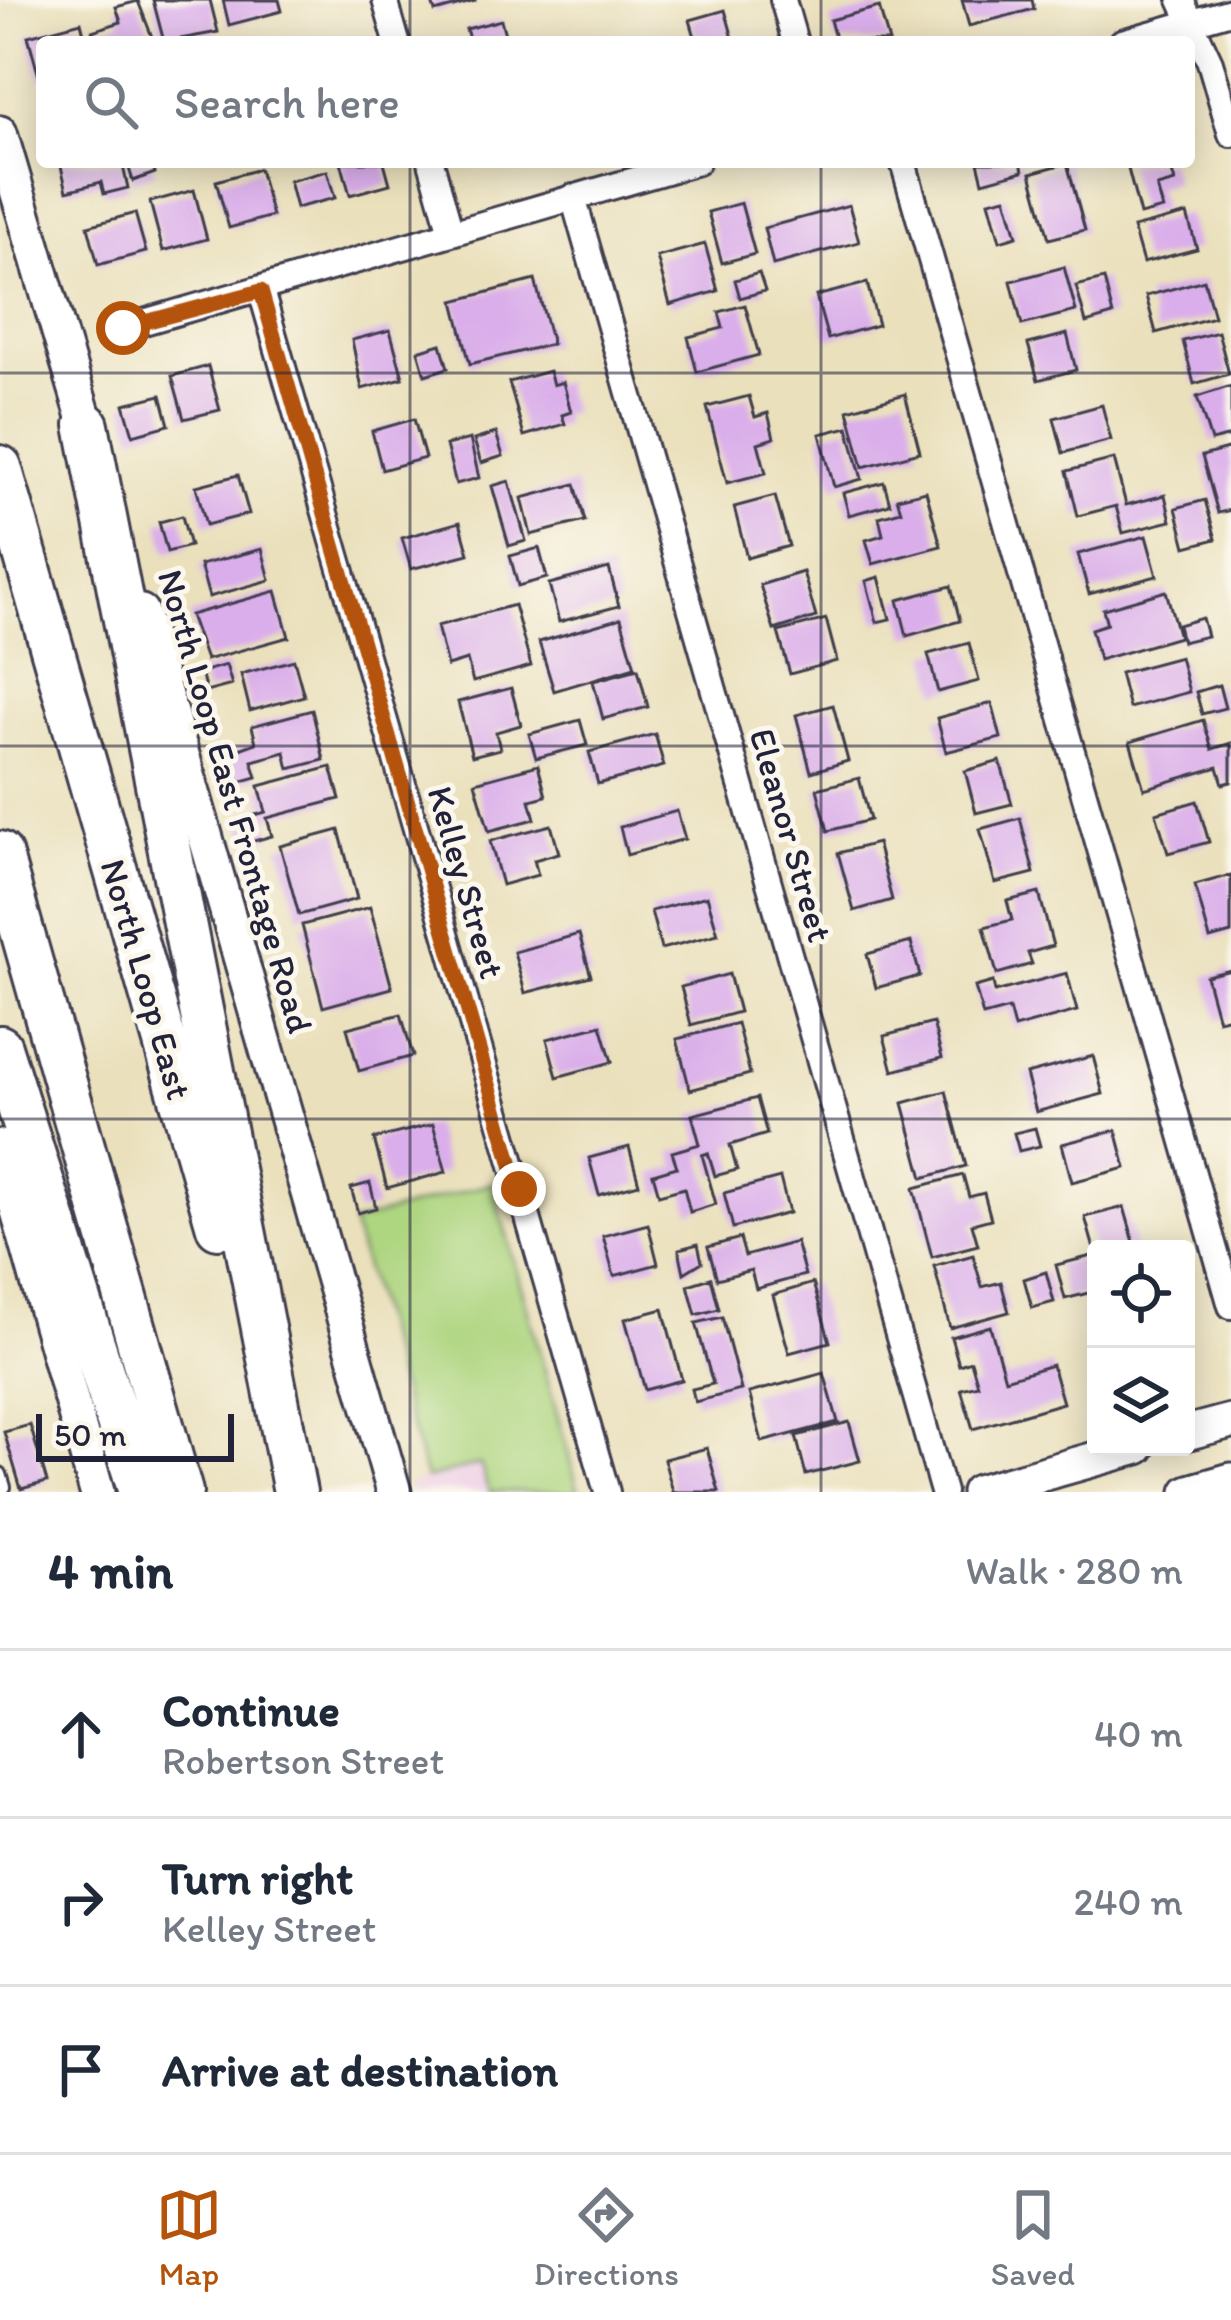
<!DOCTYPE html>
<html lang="en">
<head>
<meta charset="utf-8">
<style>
	:root { --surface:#fff; --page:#f2f2f3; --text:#1f2937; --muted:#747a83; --line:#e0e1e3; --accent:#b45309 }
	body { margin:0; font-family:Itim,sans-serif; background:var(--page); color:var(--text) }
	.controls { position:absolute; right:36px; bottom:36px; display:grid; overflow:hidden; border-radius:12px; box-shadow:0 6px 30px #0003 }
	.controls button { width:108px; height:108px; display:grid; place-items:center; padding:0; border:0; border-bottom:3px solid var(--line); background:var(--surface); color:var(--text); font:60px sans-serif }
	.scale { position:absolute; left:36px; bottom:30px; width:198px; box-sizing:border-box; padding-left:12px; border:6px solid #22223b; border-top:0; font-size:33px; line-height:42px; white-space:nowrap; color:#22223b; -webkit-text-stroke:9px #fbf7ec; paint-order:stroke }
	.stop { position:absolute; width:36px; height:36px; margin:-27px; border:9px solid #b45309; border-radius:50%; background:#fff }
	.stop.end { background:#b45309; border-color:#fff; box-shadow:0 3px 12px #0008 }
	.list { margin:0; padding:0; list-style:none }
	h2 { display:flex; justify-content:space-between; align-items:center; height:156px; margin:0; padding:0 48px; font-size:51px }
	h2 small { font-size:39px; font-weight:400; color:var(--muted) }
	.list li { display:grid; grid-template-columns:78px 1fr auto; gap:36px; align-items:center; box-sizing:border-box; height:168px; padding:0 48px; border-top:3px solid var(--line) }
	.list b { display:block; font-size:45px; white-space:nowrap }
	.list p { margin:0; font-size:39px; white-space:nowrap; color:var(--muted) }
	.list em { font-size:39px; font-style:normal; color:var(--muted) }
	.icon { flex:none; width:66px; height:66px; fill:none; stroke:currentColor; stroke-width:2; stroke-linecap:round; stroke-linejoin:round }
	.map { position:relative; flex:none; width:1231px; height:1492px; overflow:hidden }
	.search { position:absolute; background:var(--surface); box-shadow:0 6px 30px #0003; left:36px; right:36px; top:36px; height:132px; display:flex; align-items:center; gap:30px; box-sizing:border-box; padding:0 42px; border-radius:12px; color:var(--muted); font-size:45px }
	.sheet { height:660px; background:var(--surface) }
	nav { display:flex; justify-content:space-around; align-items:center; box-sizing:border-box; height:168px; border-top:3px solid var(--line); background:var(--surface); font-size:33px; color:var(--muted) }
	nav a { display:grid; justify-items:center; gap:6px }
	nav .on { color:var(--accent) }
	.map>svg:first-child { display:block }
	.built { fill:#efd0e6 }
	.green { fill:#aed580; stroke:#687c5e; stroke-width:3 }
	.building { fill:#daaeea }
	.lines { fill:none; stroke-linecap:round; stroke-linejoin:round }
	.service-casing { stroke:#403e4e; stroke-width:18 }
	.minor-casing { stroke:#403e4e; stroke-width:30 }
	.secondary-casing { stroke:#403e4e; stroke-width:39 }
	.motorway-casing { stroke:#403e4e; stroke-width:48 }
	.service { stroke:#fff; stroke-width:12 }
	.minor { stroke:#fff; stroke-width:24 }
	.secondary { stroke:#fff; stroke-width:33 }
	.motorway { stroke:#fff; stroke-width:42 }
	.route { stroke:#b45309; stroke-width:15 }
	.grid { fill:none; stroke:#22223b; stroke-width:3; stroke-opacity:0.55 }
	.labels { text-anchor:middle; stroke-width:10; stroke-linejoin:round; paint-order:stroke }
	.street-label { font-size:36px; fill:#22223b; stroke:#fbf7ec }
</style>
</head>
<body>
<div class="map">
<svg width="1231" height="1492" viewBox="0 0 1231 1492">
	<rect width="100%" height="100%" fill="#fbf7ec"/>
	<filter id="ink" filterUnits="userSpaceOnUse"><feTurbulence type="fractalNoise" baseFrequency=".00833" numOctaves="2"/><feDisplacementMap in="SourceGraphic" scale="24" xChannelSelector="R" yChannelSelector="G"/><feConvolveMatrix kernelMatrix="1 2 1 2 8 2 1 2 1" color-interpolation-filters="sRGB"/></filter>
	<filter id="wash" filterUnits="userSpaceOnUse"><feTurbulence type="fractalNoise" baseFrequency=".004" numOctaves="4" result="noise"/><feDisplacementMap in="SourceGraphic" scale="48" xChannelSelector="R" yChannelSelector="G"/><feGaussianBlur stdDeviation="2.7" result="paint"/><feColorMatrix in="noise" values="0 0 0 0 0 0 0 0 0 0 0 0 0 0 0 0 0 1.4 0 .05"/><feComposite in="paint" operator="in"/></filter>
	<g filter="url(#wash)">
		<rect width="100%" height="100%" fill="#eae0bc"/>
		<path class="built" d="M480 1463 489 1492H412L409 1484Z"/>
		<path class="green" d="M492 1183 579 1492H489L480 1464 426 1479 352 1223Z"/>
		<g id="blocks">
			<path class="building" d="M153 0H210L218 32 164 42Z
				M223 0H279L282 11 229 25Z
				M431 0H475V1L435 12Z
				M962 0H1032L1034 9 969 26Z
				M138 1 154 42H95L92 31 121 22 116 7Z
				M879 7 889 42H836L830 20Z
				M725 10 734 42H683L695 37 690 20Z
				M501 20 507 42H470L466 29Z
				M81 22 86 42H42L41 84 28 36Z
				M60 162H122L128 188 104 194 101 182 67 191Z
				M127 162H152L155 173 133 181Z
				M341 162H384L390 184 350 195Z
				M978 162H1021L1023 171 983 182Z
				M1140 162H1169L1175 182 1157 187 1163 209 1140 215 1127 165Z
				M1067 163 1085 230 1049 239 1031 173Z
				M259 169 272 216 229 228 216 181Z
				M327 171 335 198 296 208 289 181Z
				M194 190 207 239 163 251 150 202Z
				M1006 197 1017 236 1000 241 989 201Z
				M741 203 755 254 722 263 708 212Z
				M849 205 859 242 773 265 764 228Z
				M135 213 146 252 98 265 88 226Z
				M1187 214 1197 249 1143 263 1133 228Z
				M705 244 718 291 670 305 657 257Z
				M1064 267 1076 311 1022 325 1011 281Z
				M759 273 765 291 740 298 735 280Z
				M1104 279 1113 315 1086 323 1076 286Z
				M535 280 552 344 470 364 454 301Z
				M1204 280 1214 317 1156 333 1146 296Z
				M867 283 878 325 828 339 816 296Z
				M745 305 759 355 697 372 688 337 723 328 719 312Z
				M390 330 403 378 362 389 352 340Z
				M1218 332 1229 374 1194 384 1183 341Z
				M1067 334 1076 370 1038 380 1028 344Z
				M441 344 448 368 425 375 418 351Z
				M208 366 220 410 184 419 172 376Z
				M549 371 553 385 563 382 571 412 562 415 565 424 524 436 509 382Z
				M1231 386V436L1211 441 1197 397Z
				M905 394 920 452 863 467 848 410Z
				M161 395 169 425 133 435 124 404Z
				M749 396 755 417 768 413 774 438 758 443 766 473 727 483 707 407Z
				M1102 405 1111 440 1063 453 1054 418Z
				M414 419 425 458 382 470 372 431Z
				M848 427 862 479 834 487 820 434Z
				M496 433 503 456 481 463 474 440Z
				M470 439 479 478 456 484 446 445Z
				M1231 448V510L1218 513 1202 456Z
				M1114 459 1126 505 1165 495 1171 521 1123 533 1116 506 1078 516 1067 471Z
				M238 475 249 514 206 525 196 486Z
				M509 481 526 541 509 546 492 486Z
				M884 482 890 504 849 515 843 493Z
				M575 484 585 521 531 535 522 498Z
				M926 491 941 546 873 564 866 540 883 535 879 517 901 511 897 498Z
				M775 496 789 546 747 558 734 507Z
				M1205 500 1216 539 1186 547 1176 508Z
				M182 516 190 546 167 552 159 522Z
				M460 522 469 554 411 569 402 538Z
				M1146 536 1157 576 1089 594 1078 554Z
				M539 548 547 578 518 586 510 556Z
				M262 549 270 580 209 597 200 565Z
				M609 568 619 606 559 622 549 584Z
				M803 572 816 617 774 630 760 585Z
				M879 577 890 619 877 622 866 581Z
				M951 586 960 621 907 636 898 600Z
				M276 591 289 637 206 660 190 615Z
				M1166 591 1179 637 1099 660 1091 629 1107 624 1103 609Z
				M514 605 531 666 473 682 467 660 447 666 437 626Z
				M621 618 635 667 554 691 539 642Z
				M1202 618 1207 636 1182 642 1178 625Z
				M826 619 837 661 790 674 778 632Z
				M969 643 979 681 938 692 928 654Z
				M1180 657 1189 692 1129 708 1120 673Z
				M294 660 304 696 250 711 241 674Z
				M226 665 232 685 206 692 201 672Z
				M638 669 648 707 603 719 593 681Z
				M1219 685 1225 708 1202 714 1196 692Z
				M511 688 521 725 496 732 500 749 472 756 458 702Z
				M992 703 1001 738 946 752 937 718Z
				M833 705 848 761 811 772 796 715Z
				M312 710 324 760 289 769 285 752 252 761 257 777 232 784 223 755 256 743 252 726Z
				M580 720 587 745 536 758 529 734Z
				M1203 720 1212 749 1231 743V782L1223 784 1218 767 1144 789 1130 742Z
				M655 734 664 766 598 784 589 752Z
				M1000 761 1012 804 976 813 965 771Z
				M538 765 546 796 530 800 535 819 489 831 475 782Z
				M331 767 340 799 267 818 272 836 247 843 241 819 266 812 259 786Z
				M859 778 870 820 828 831 817 789Z
				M1197 801 1209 842 1168 853 1156 813Z
				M677 811 685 839 627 855 620 827Z
				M1020 818 1034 873 995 883 980 829Z
				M551 825 559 853 534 860 538 875 502 885 490 841Z
				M339 830 357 899 299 915 280 846Z
				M877 843 892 900 854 911 838 853Z
				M1231 875V933L1210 939 1195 885Z
				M1039 893 1053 946 1028 953 1032 964 997 974 984 927 1012 920 1007 901Z
				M707 896 718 934 661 949 651 911Z
				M370 907 392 988 323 1007 302 925Z
				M579 934 591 976 525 993 514 952Z
				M911 942 920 976 876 988 867 954Z
				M1231 970V1017L1218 1020 1206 976Z
				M1067 973 1077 1011 1014 1028 1009 1009 983 1016 975 987 993 982 995 992Z
				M729 974 739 1012 691 1025 681 987Z
				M401 1014 413 1056 359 1071 347 1028Z
				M737 1023 750 1074 690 1090 677 1039Z
				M933 1023 942 1058 893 1071 884 1036Z
				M601 1025 612 1062 557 1077 547 1039Z
				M1093 1056 1103 1094 1036 1112 1026 1074Z
				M946 1091 966 1166 923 1178 903 1103Z
				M757 1098 767 1134 730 1145 737 1170 715 1176 708 1153 702 1155 716 1204 690 1212 684 1188 659 1195 653 1174 677 1167 672 1152 700 1144 692 1115Z
				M433 1124 446 1172 387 1188 374 1139Z
				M1035 1128 1040 1146 1019 1151 1014 1133Z
				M1116 1130 1126 1168 1072 1182 1062 1144Z
				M629 1147 639 1184 599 1195 589 1158Z
				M963 1175 969 1197 984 1193 991 1219 972 1224 978 1245 932 1257 914 1188Z
				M780 1178 789 1213 733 1228 724 1193Z
				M370 1183 376 1208 358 1213 351 1188Z
				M1124 1207 1136 1249H1094L1085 1217Z
				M648 1224 658 1264 614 1276 603 1236Z
				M740 1238 745 1256 796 1242 805 1275 756 1289 751 1270 717 1279 708 1247Z
				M698 1244 702 1262 684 1273 679 1249Z
				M973 1255 982 1287 1001 1282 1009 1312 950 1328 934 1266Z
				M1096 1255V1291L1065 1299 1056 1265Z
				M1046 1272 1054 1302 1032 1308 1024 1279Z
				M711 1278 719 1309 696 1315 688 1285Z
				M813 1283 830 1342 789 1353 773 1295Z
				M663 1309 682 1380 645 1390 625 1319Z
				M722 1317 741 1390 695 1402 692 1389 713 1384 696 1323Z
				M990 1326 1005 1379 1052 1365 1063 1403 973 1429 961 1389 978 1385 971 1361 959 1365 951 1337Z
				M824 1373 838 1422 762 1442 749 1393Z
				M849 1422 860 1461 806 1475 796 1436Z
				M30 1425 47 1482 21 1489 4 1432Z
				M707 1448 719 1492H673L664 1459Z"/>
		</g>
	</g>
	<g filter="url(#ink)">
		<use href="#blocks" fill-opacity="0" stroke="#403e4e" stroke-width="3"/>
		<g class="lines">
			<g class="service-casing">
				<path id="service" d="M0 1474 4 1487"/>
			</g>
			<g class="minor-casing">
				<path id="minor" d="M385 0 397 42
					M783 0 795 42
					M1181 0 1210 62 1231 134
					M1122 42 1231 11
					M431 162 450 229
					M903 162 1231 1306
					M573 197 943 1492
					M261 291 607 1492
					M123 328 697 162"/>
			</g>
			<g class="secondary-casing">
				<path id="secondary" d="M0 133 93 447
					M141 612 394 1492
					M0 1147 97 1492
					M1186 1433 1231 1421
					M978 1492 1138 1447
					M1189 1492 1231 1480"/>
			</g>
			<g class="motorway-casing">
				<path id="motorway" d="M87 425 295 1492
					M0 467 218 1227
					M0 853 181 1492
					M0 1047 140 1492"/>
			</g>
			<use href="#service" class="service"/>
			<use href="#minor" class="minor"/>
			<use href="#secondary" class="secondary"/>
			<use href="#motorway" class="motorway"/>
		</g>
	</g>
	<g class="lines" filter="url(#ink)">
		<path class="route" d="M123 328 261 291 519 1189"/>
	</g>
	<path class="grid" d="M410 0V42M821 0V42M410 162V1492M821 162V1492M0 373H1231M0 746H1231M0 1119H1231"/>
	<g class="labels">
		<g class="street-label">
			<text transform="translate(236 801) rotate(74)" y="13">North Loop East Frontage Road</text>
			<text transform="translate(792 835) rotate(74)" y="13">Eleanor Street</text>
			<text transform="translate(467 882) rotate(74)" y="13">Kelley Street</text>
			<text transform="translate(147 979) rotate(74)" y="13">North Loop East</text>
		</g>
	</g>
</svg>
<div class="controls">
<button><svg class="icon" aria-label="locate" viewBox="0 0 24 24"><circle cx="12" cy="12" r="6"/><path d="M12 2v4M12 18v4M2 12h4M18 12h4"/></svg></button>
<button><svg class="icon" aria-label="layers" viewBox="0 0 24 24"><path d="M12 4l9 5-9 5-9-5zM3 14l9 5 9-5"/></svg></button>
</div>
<div class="scale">50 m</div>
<div class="stop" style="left:123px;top:328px"></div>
<div class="stop end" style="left:519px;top:1189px"></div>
<div class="search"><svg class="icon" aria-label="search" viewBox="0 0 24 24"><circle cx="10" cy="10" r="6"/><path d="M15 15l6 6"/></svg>Search here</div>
</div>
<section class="sheet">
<h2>4 min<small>Walk · 280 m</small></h2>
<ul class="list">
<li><svg class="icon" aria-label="ahead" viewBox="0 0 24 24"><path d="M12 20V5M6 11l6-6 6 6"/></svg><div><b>Continue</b><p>Robertson Street</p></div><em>40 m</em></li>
<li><svg class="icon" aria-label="right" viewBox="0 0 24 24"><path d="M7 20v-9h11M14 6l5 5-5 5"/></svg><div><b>Turn right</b><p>Kelley Street</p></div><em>240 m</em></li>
<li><svg class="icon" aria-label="arrive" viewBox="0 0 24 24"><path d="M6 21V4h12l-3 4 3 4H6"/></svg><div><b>Arrive at destination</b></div></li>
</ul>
</section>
<nav>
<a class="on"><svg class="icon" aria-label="map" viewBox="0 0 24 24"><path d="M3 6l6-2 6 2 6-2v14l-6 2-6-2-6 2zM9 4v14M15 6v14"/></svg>Map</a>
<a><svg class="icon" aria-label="directions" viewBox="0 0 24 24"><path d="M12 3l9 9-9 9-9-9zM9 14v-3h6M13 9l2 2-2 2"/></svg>Directions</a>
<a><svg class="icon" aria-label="saved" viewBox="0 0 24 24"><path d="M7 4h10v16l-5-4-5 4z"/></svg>Saved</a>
</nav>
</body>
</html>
